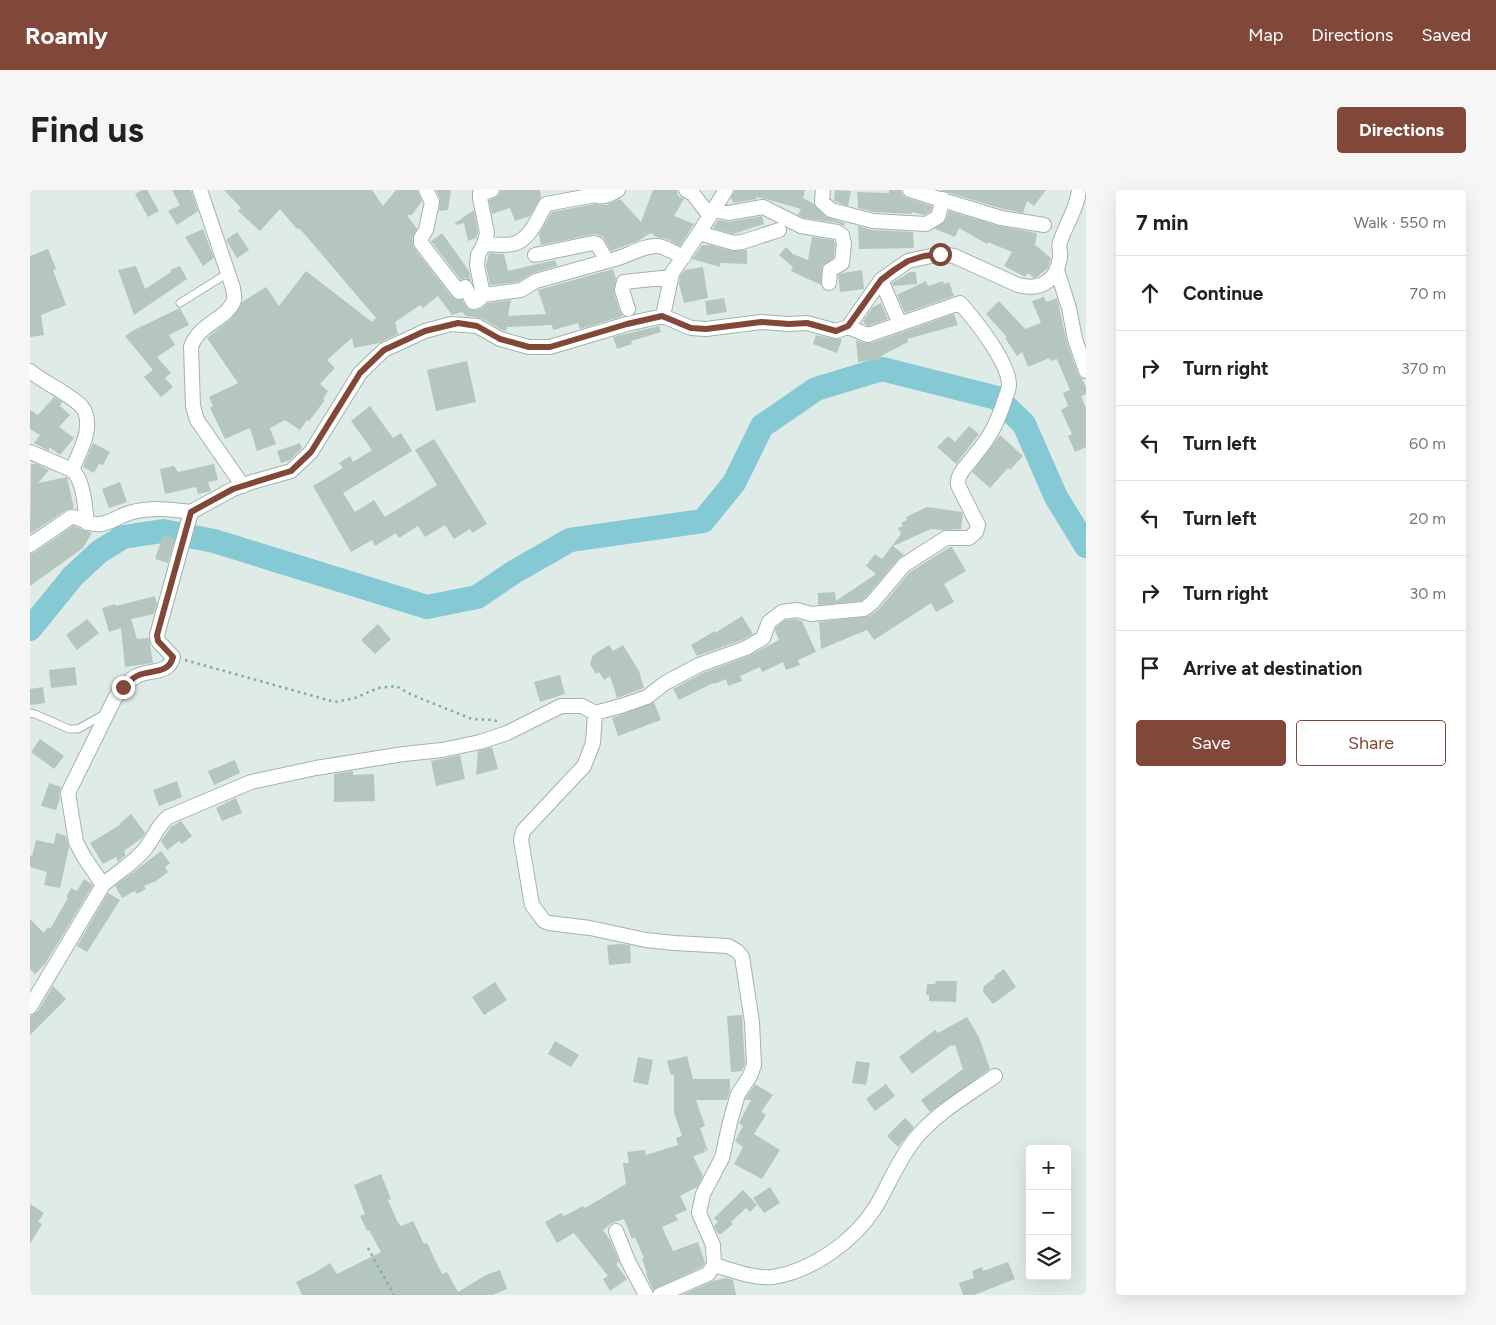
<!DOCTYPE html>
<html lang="en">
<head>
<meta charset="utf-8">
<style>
	:root { --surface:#fff; --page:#f6f6f6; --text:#202124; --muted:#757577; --line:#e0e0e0; --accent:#814738 }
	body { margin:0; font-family:Figtree,sans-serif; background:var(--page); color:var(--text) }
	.controls { position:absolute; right:15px; bottom:15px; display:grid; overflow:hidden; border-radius:5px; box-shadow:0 5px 20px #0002 }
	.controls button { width:45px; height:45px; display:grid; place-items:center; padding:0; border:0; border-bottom:1px solid var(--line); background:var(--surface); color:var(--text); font:25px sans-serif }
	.stop { position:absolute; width:15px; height:15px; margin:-11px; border:4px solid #814738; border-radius:50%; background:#fff }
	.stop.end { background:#814738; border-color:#fff; box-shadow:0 1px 5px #0008 }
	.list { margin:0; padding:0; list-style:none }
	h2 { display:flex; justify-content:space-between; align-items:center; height:65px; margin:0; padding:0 20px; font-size:21px }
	h2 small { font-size:16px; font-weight:400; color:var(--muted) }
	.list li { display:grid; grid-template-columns:32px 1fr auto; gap:15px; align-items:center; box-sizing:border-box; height:75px; padding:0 20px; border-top:1px solid var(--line) }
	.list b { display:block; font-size:19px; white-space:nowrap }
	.list em { font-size:16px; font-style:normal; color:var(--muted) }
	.actions { display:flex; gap:10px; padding:15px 20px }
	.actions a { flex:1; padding:11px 0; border:1px solid var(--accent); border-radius:5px; text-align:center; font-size:18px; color:var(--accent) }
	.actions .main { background:var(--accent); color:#fff }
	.icon { flex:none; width:28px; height:28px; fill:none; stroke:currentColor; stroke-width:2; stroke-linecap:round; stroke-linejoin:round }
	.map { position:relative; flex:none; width:1056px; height:1105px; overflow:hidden; border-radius:5px }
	header { display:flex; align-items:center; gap:30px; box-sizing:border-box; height:70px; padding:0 25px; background:var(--accent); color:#fff }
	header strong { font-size:24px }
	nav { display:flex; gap:28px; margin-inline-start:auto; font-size:18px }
	.intro { display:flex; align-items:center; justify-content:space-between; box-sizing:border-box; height:120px; padding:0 30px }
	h1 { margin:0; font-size:35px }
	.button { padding:12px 22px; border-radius:5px; background:var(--accent); color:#fff; font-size:18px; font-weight:700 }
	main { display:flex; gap:30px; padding:0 30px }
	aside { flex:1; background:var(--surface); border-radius:5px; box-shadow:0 5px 20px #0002 }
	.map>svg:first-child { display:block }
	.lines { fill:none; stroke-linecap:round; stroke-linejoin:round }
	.river { stroke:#84c9d3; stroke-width:24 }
	.building { fill:#b4c6be }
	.lane-casing { stroke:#a2b3ad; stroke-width:9 }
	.street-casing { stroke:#a2b3ad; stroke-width:16 }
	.path { stroke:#7eb09f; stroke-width:2.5; stroke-dasharray:2.5 4; stroke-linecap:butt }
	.lane { stroke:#fff; stroke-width:7 }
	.street { stroke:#fff; stroke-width:14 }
	.route { stroke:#814738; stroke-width:6 }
</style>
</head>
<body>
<header>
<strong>Roamly</strong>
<nav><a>Map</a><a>Directions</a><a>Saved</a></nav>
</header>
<div class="intro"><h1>Find us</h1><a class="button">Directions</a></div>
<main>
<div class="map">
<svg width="1056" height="1105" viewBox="0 0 1056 1105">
	<rect width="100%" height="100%" fill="#dfebe6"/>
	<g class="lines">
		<path class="river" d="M0 439 43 386 69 362 93 347 133 341 184 351 397 417 447 407 484 382 540 350 673 331 704 293 732 236 786 199 852 179 967 208 994 234 1026 307 1056 356"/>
	</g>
	<path class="building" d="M112 0H117L129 21 118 27 105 4Z
		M142 0H161L168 21 147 35 138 21 150 15Z
		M194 0H342L353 16 366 0H387L392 11 382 25H377L387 39 382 48 384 58 422 107 426 110H432L438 119 446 120 452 118 458 113 481 110 478 126 516 124 508 100 583 79 586 89 584 103 590 122 593 126 550 139 548 133 523 140 522 135 477 137 476 141 472 140 451 128 436 126 432 122 422 125 408 106 393 118 390 115 365 132 368 144 349 153 324 158 322 148 297 170 305 178 290 194 298 201 293 209 295 210 279 231 277 230 270 240 255 230 240 238 246 254 227 261 220 238 195 249 180 218 183 216 179 207 208 193 177 148 202 128 212 112 236 97 249 116 276 81 342 132 346 128 283 54 269 38 267 39 250 19 230 41 208 21 211 18Z
		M421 0 418 20 409 21 410 9 406 0Z
		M471 0H510L511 7 500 26 485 31 480 18 462 24 459 10 468 6Z
		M623 0H647L648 6 654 9 644 26 664 34 650 56 637 49 626 47 621 43 608 51 581 61 573 47 565 44 511 55 509 44 522 22 564 14 576 15 590 9 611 32Z
		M705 0H775L773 8 784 14 796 27 815 33 814 36 808 33 774 28 768 25 771 19 736 9 726 7 727 9 703 13 701 8Z
		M805 0 821 1 818 16 804 11Z
		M859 0H871L873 6 877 8 902 16 901 21 894 25 882 22V24L844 22 828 18 827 2 859 3Z
		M910 0H1016L1004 16 997 11 993 23 973 19Z
		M444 20 448 43 446 48 438 51 434 33 426 35 425 33Z
		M919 21 969 36 1007 43 1005 55 1021 68 1018 78 1007 87 1004 88 998 83 995 87 974 76 982 62 958 52 957 54 929 38 925 47 905 39 916 30Z
		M732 26 734 34 703 44 683 38 688 30 700 32Z
		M828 36 842 40 883 42 884 58 829 59Z
		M173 39 184 68 173 76 155 47Z
		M207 42 219 60 207 68 196 50Z
		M412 43 439 81 441 91 435 88 431 90 401 51Z
		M782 47 804 50 805 54 804 68 792 76 791 95 761 81 763 77 749 65 756 57 763 64 778 70Z
		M672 55H680L702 61 717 60V74L690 73V77L662 69Z
		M18 59 26 79 23 80 36 115 11 125 14 145 0 147V66Z
		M459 63 474 64 478 81 525 70 527 76 503 83 488 92 460 95 456 75Z
		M106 76 115 99 141 82 140 80 150 76 157 89 104 125 88 80Z
		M673 77 678 108 654 113 649 94 650 86 655 80Z
		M832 80 834 99 810 102 808 85 813 83Z
		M880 82H886L887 94 863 96 862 93Z
		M896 91 898 96 913 91 914 94 919 92 924 106 875 123 867 105Z
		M1014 107 1016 112 1027 108 1037 152 1048 184 1052 189 1056 197V204L1051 206 1056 218V257L1045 262 1038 246 1042 244 1031 220 1038 216 1033 203 1040 200 1027 169 1020 171 1019 168 998 177 992 162 987 166 975 148 977 147 956 124 969 111 995 139 1011 133 1002 111Z
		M694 108 697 122 677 125 675 111Z
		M851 113 858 129 838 136 835 134 833 131 843 117Z
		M150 118 159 135 139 145 145 155 127 167 141 183 135 188 143 197 131 207 114 187 123 180 95 146 104 140Z
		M924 124 928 135 877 149 878 152 851 166V169L828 172 826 150 835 153H841Z
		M629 136 631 142 601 151 602 154 587 159 583 147Z
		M786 145 804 149H812L807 163 783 154Z
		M437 171 446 212 406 221 397 180Z
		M24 207 32 212 30 216 40 225 29 237 44 248 30 265 19 257V261L4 253 10 245 0 239V220L8 225Z
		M340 216 363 248 371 243 382 261 313 303 325 322 344 310 355 327 407 295 385 260 404 249 457 334 442 343 440 339 424 349 415 335 395 347 388 336 369 348 366 343 345 356 342 350 321 362 283 296 313 278 309 273 320 266 323 272 342 260 321 231Z
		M939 236 949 244 926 274 907 257 918 246 925 252Z
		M970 245 993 266 980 280 978 278 960 298 942 282Z
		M63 253 80 262 73 275 69 274 64 283 53 277Z
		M270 253 272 258 260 270 251 273 247 261Z
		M1 274H7L19 280 8 293 37 287 44 318 36 320 0 344Z
		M184 274 188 290 178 292 181 301 168 304 166 297 135 304 130 279 144 276 148 282Z
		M90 292 97 312 79 318 72 299Z
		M897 317 932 322 933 324 931 339 913 340 901 339 863 356 874 365 868 369 836 407 831 411 788 415V403L805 402 806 411 846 384 836 376 845 364 852 369 871 344 868 338 873 336 871 333 877 330 876 327Z
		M43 336 62 343 53 358 0 396V364L5 362Z
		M133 345 145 349 138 373 125 369Z
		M920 357H922L936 381 914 394 924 412 906 422 901 413 844 450 837 440 791 459 789 432 839 426 849 419 880 382Z
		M125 406 127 414 124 424 101 429 107 449 119 448 123 473 95 477 91 438 79 442 72 418 85 414 86 416Z
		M712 426 723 444 712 450 667 466 661 455 685 441V443Z
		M57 429 69 443 47 460 36 445Z
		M766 429 772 431 786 462 768 470 770 475 756 480 753 472 732 482 730 477 710 486 712 491 698 496 696 489 684 494 683 493 649 510 643 499 673 483 719 466 749 450 745 440 746 437 755 430Z
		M348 434 361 449 345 464 331 450Z
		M579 455 583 461 593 455 609 481 614 498 587 508 580 486 574 490 569 482 566 484 560 474 563 465Z
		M45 477 47 495 21 498 19 480Z
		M530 485 535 504 510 512 504 492Z
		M13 497 15 513 0 515V499Z
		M624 512 631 530 588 546 582 528Z
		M10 549 34 566 24 579 1 562Z
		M462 557 468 579 446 585 448 561Z
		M430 565 435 589 406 596 401 571Z
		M205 570 210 583 184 595 178 581Z
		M323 581V585L344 584 345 611 304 612V584Z
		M147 591 152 607 129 616 123 600Z
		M19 593 31 597 29 604 30 609 26 620 11 616Z
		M206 608 212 623 192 631 186 618Z
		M101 624 115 643 113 647 94 661 96 665 88 672 86 667 73 674 60 653 90 635 89 634Z
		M151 631 162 646 152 654 149 651 137 660 131 651 141 637Z
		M26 643 36 646 39 657 30 698 14 695 17 682 0 677V665L2 666 6 650 24 654Z
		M131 661 140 673 135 677 138 682 126 691 114 696 116 699 107 704 105 701 92 708 85 696Z
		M54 689 63 695 15 774 5 784 0 779V729L14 743 18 737 20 739 38 708 36 707 41 698 47 701Z
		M78 703 90 710 57 762 47 756Z
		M592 754 600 755 601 773 579 775 577 755Z
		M974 779 986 797 963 814 953 802 954 796 965 788 964 786Z
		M906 791H927L926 812 899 811V805H896L897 794H905Z
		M465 792 477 810 454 825 442 807Z
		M23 796 36 809 0 845V826L8 821Z
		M712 825 715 874 712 881 701 882 697 826Z
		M937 827 949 847 960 879 900 922 891 910 933 879 925 855 922 856 921 855 882 884 869 867 905 840 908 843Z
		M525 851 549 865 541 877 518 864Z
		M657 866 663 889H700V901L697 910H666L675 936 670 938 678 961 672 958 676 962 663 966 673 986 667 997 650 1006 657 1020 645 1025 648 1030 632 1037 643 1061 668 1052 675 1073 672 1077 623 1100 616 1084 617 1083 612 1069 614 1068 605 1047 602 1049 594 1029 582 1033 573 1040 580 1050 589 1071 586 1074 597 1089 580 1101 573 1089 578 1086 544 1043 527 1053 515 1032 531 1023 534 1026 553 1016 555 1018 596 994 593 973H599L597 962 615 960 616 965 648 955 646 948 652 946 644 923V884L641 885 637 871Z
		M608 867 623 870 618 895 603 892Z
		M826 871 840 873 836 895 822 893Z
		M725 894 743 905 731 922 736 925 724 944 750 960 732 989 704 974 713 957 705 951 713 936 709 933 721 910H715L716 908Z
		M856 894 865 906 845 921 836 909Z
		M875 928 884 937 868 957 857 946Z
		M351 984 361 1009 358 1010 367 1031 371 1036 383 1031 394 1054 397 1053 412 1084 417 1082 428 1102 456 1085 470 1080 477 1099 462 1105H272L266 1092 286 1082 300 1073 307 1084 351 1062 339 1040 337 1041 330 1026 335 1024 324 995Z
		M740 997 750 1013 734 1023 723 1008Z
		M713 1000 727 1015 720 1022 716 1018 701 1032 703 1034 691 1044H688L684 1036 688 1032 684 1028Z
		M0 1014 14 1023 8 1032 12 1034 0 1054Z
		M978 1072 985 1089 944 1105H933L929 1093 944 1088 942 1081 952 1077 953 1081Z
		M696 1088 703 1090 706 1105H652L683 1091Z"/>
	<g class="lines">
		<g class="lane-casing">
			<path id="lane" d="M150 113 198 83
				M0 523 5 524 39 539H48L73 525"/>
		</g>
		<g class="street-casing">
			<path id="street" d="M170 0 203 98C203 101 205 107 204 110 198 129 169 133 161 157L163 216 167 230 213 296
				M396 0 402 12 396 40 391 48V53L429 102 435 97 443 112 449 110 453 105 447 75 448 65 454 54 457 43 450 8V4L462 0
				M656 0 663 4 680 26
				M793 0 792 12 801 20 843 31 896 34 908 27 913 9
				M880 0 971 28 1014 35
				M684 20 699 23 733 17 771 36 807 42 812 45 814 54 812 73 800 80 799 93
				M669 43 704 53 712 52 749 40
				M454 54C463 54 474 56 483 54 500 50 508 28 516 14L565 5C573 9 581 4 588 0
				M505 65 563 53 567 54 577 71
				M1027 80 1039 118 1045 149 1056 181
				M851 90 870 134
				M453 105 491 100 506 91 577 71C594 69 611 55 628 56 636 57 646 64 654 67
				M598 119 592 100 594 92 641 87
				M633 126 642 83 669 43 696 0
				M0 181C13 192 43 206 52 217 59 225 58 241 54 251 51 261 46 270 42 280
				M0 262 42 280C54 290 55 318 57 333
				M0 355 41 327C53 327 57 336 70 334 81 333 89 326 99 323 120 317 140 319 161 322
				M565 523 591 516 617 507 635 493 669 475 716 458 733 448 739 432 752 422 767 420 781 424 834 419 842 413 874 375 916 348H939L946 342 948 335 928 295C926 284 938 275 944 266 960 247 967 234 975 209 976 205 979 199 979 195 979 172 945 130 930 113L838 145 818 137
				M0 817 73 695
				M586 1041 598 1071 616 1105
				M684 1075C702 1080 724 1089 743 1087 782 1081 824 1051 845 1018 859 995 868 970 885 949 906 923 938 905 965 886
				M630 1105 678 1084 684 1075 683 1055 669 1023 673 1004 692 968 700 932 708 904 720 886 724 875 722 832 712 767 707 761 698 756 645 753 616 750 560 738 519 733 514 731 502 715 491 650 493 641 554 576 563 553 565 523 552 516H531L477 543 450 552 412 560 374 564 286 578 221 592 138 627C127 636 124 648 115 659 104 673 86 683 73 695L54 667 46 652 38 603 85 508C91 500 98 490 107 486 119 479 139 485 143 467L128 451 127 445 161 322 203 299 222 292 261 281 281 262 330 183 354 160 395 141 421 134 447 136 470 149 499 157H520L597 134 633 126 661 138 676 139 731 132 759 134 777 133 806 141 818 137 851 90 865 80 878 71 910 64 924 66 988 95C1010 101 1027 91 1030 67 1031 61 1028 57 1030 52 1036 34 1047 19 1049 0"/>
		</g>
		<path class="path" d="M155 470 305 512 325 508 348 498 366 496 382 505 442 529 464 530 469 532
			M338 1058 364 1105"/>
		<use href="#lane" class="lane"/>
		<use href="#street" class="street"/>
	</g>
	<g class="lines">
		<path class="route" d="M93 497C98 493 103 487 109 485 121 480 139 484 143 467L128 451 127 445 161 322 203 299 261 281 281 262 330 183 354 160 395 141 428 133 447 136 470 149 499 157H520L597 134 632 126 661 138 676 139 731 132 759 134 777 133 806 141 818 136 851 90 864 80 878 71 894 66 910 64"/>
	</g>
</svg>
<div class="controls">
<button>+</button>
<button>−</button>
<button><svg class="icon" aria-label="layers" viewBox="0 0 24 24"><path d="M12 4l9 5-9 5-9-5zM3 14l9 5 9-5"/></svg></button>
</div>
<div class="stop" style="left:910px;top:64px"></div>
<div class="stop end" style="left:93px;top:497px"></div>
</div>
<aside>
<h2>7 min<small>Walk · 550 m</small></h2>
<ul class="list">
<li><svg class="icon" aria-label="ahead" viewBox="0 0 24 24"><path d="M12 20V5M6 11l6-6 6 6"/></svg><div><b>Continue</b></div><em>70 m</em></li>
<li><svg class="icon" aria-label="right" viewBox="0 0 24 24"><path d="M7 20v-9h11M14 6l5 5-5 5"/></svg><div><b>Turn right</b></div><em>370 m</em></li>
<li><svg class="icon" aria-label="left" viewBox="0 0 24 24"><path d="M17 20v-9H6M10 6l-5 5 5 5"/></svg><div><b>Turn left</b></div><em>60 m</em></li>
<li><svg class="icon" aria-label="left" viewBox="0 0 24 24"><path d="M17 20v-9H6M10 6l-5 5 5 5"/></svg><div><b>Turn left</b></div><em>20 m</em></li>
<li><svg class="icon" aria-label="right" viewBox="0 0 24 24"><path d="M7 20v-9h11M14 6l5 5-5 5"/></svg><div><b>Turn right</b></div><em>30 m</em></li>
<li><svg class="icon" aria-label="arrive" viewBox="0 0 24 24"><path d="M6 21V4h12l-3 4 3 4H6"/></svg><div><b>Arrive at destination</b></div></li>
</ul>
<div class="actions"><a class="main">Save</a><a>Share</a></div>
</aside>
</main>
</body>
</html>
